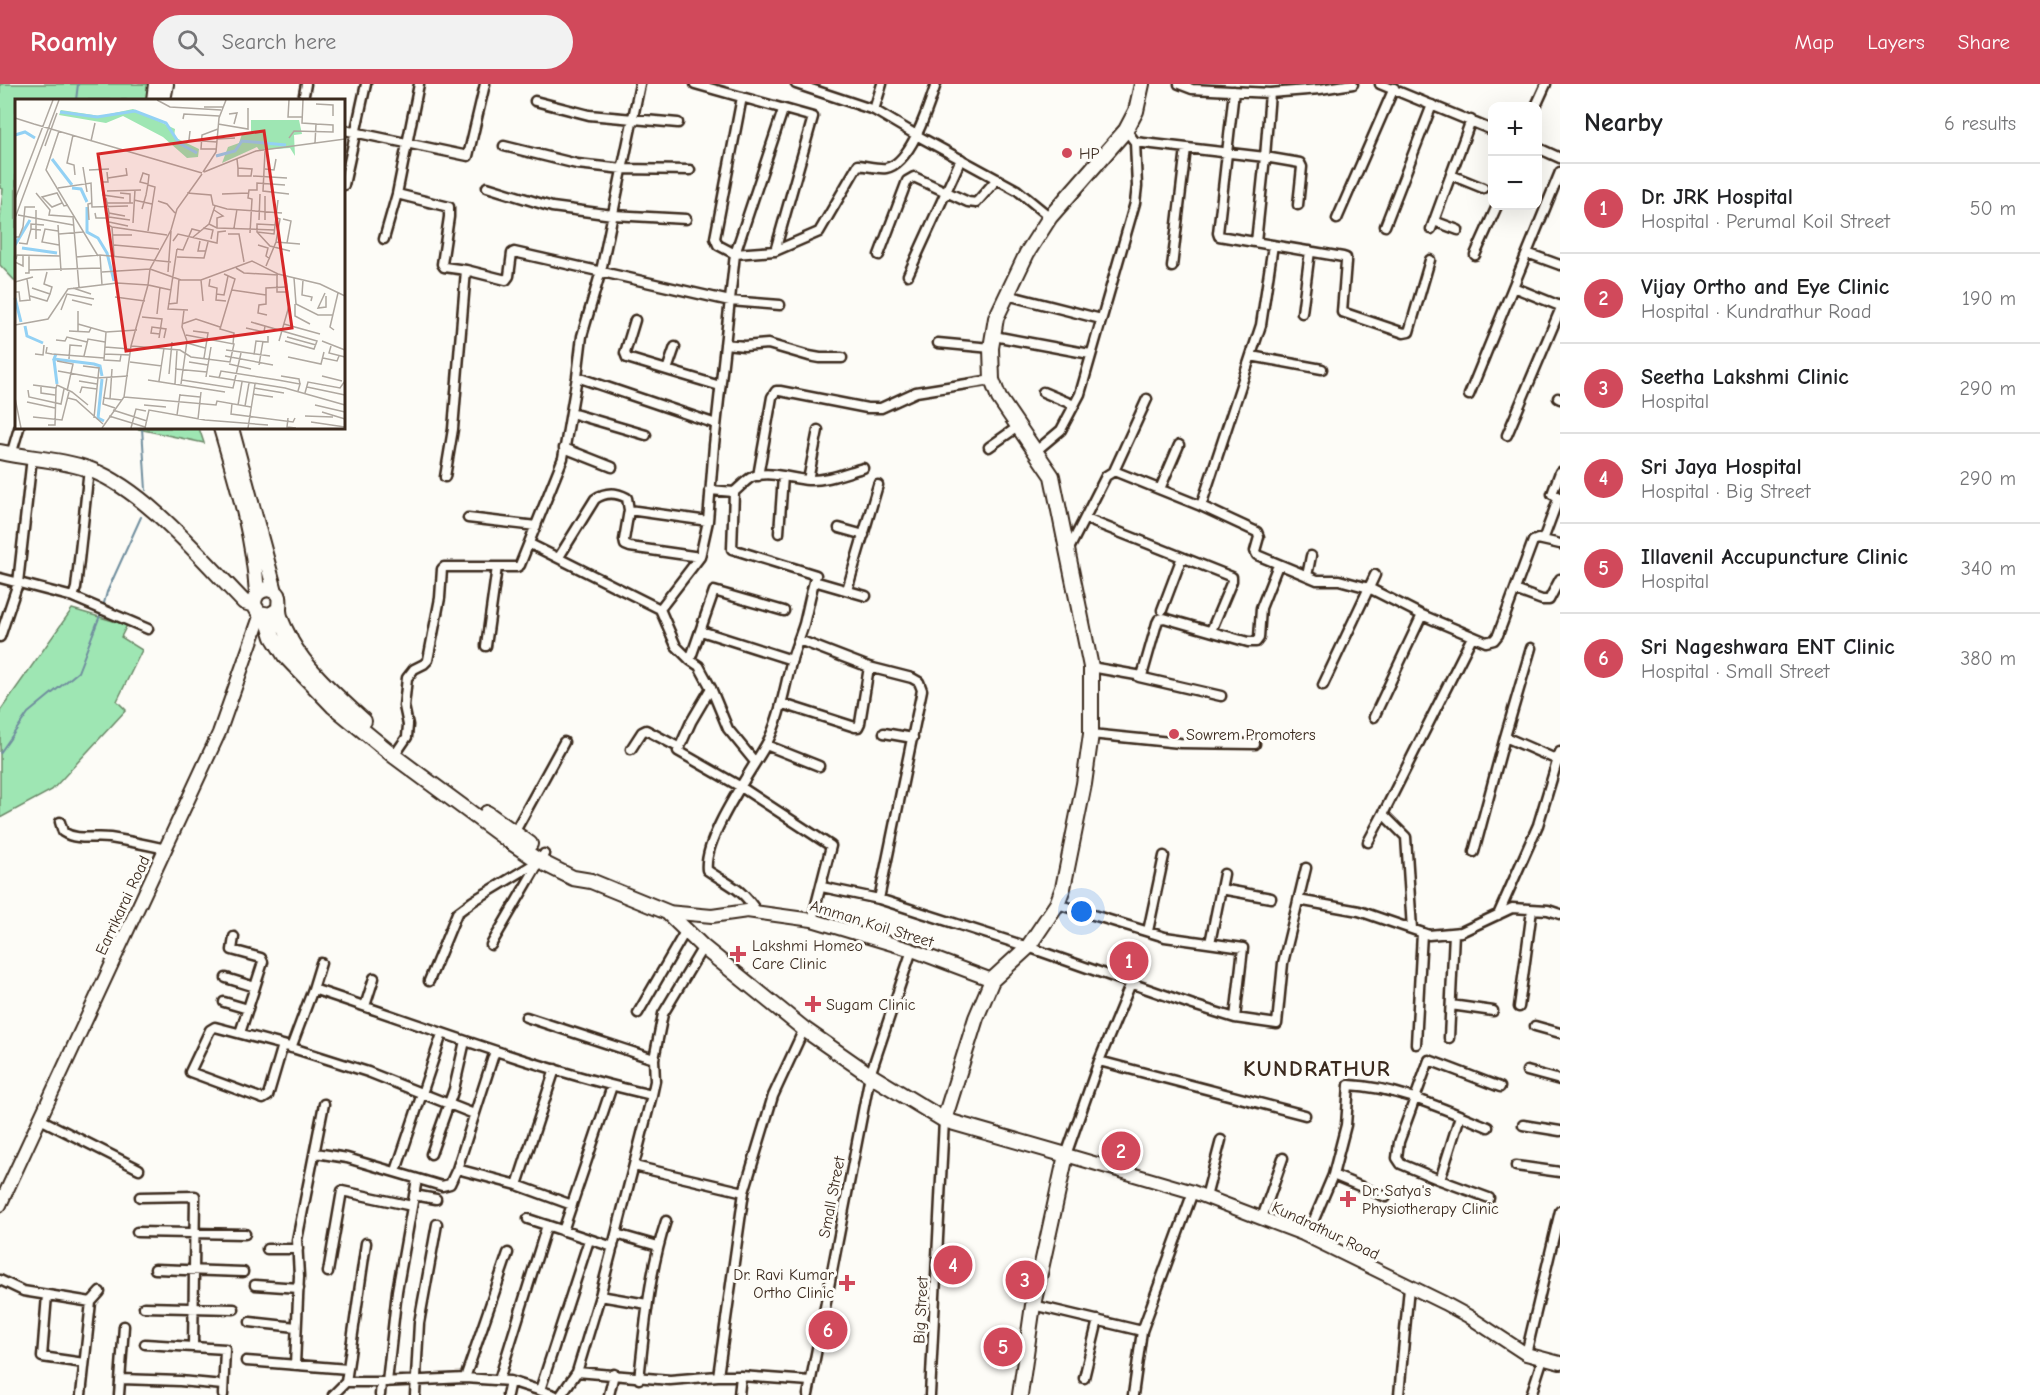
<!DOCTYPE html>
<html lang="en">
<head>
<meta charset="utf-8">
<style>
	:root { --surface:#fff; --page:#f2f2f2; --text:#202124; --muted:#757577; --line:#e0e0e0; --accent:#d1495b }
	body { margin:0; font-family:"Comic Neue",sans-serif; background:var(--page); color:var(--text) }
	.controls { position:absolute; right:18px; top:18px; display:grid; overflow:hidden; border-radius:12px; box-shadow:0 6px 24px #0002 }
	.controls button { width:54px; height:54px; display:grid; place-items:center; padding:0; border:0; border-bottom:2px solid var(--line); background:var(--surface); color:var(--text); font:30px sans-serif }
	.you { position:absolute; left:1082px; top:828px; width:21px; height:21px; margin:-15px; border:4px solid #fff; border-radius:50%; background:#1a73e8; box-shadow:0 0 0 9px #1a73e833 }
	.badge { display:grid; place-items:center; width:39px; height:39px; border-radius:50%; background:var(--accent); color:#fff; font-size:20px; font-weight:700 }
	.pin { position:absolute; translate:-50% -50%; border:3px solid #fff; box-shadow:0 2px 6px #0006 }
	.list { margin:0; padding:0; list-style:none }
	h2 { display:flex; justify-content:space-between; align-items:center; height:78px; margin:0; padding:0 24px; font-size:26px }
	h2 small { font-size:20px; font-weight:400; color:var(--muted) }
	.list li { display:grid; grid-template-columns:39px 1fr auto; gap:18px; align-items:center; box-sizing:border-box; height:90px; padding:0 24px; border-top:2px solid var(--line) }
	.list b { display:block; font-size:22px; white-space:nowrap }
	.list p { margin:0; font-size:20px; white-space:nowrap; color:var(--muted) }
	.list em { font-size:20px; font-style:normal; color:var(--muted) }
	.icon { flex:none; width:33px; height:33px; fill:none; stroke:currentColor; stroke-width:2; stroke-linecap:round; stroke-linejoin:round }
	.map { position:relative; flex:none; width:1560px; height:1311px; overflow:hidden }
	header { display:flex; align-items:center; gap:36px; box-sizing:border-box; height:84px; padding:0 30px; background:var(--accent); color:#fff }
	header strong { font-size:28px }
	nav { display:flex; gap:33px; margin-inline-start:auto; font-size:21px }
	.search { width:420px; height:54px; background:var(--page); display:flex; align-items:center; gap:15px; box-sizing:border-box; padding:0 21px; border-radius:33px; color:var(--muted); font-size:22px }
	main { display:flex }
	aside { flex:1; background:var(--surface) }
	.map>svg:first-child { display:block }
	.green { fill:#9ee6b3; stroke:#6c8868; stroke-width:1.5 }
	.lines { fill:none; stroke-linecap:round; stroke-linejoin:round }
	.stream { stroke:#708e9e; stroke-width:2 }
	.street-casing { stroke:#3b2a1e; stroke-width:13 }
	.secondary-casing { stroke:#3b2a1e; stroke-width:16 }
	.primary-casing { stroke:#3b2a1e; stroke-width:18 }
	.street { stroke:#fdfcf7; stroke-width:8 }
	.secondary { stroke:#fdfcf7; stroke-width:12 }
	.primary { stroke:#fdfcf7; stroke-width:14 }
	.poi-dot { fill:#d1495b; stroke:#fdfcf7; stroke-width:2 }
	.labels { text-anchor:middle; stroke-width:6; stroke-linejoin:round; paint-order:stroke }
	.poi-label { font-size:16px; fill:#3b2a1e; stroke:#fdfcf7; text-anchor:start }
	.street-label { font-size:16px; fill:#3b2a1e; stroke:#fdfcf7 }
	.district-label { font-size:22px; font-weight:bold; letter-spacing:1.5px; fill:#3b2a1e; stroke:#fdfcf7 }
	.inset-river { fill:none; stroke:#93d1f4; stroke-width:3 }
	.inset-road { fill:none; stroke:#afa8a0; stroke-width:1.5 }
	.view { fill:#d62828; fill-opacity:0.15; stroke:#d62828; stroke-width:3 }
	.inset-edge { fill:none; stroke:#3b2a1e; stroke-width:3 }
</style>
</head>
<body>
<header>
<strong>Roamly</strong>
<div class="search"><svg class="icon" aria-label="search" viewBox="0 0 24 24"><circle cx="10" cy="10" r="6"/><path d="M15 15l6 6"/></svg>Search here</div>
<nav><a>Map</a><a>Layers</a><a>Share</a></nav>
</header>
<main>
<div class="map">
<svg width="1560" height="1311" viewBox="0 0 1560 1311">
	<rect width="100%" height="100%" fill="#fdfcf7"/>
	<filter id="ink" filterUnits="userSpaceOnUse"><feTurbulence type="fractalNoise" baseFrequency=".0167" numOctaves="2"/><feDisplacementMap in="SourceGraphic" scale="12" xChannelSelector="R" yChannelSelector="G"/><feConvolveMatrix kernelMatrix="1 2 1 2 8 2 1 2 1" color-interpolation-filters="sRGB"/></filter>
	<g filter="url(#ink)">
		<path class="green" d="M0 0H153L150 16H16V198L0 181V135L3 105 0 104Z
			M134 344H199L204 359Z
			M72 525 127 541 121 553 142 566 117 617 126 626 52 706 0 734V627Z"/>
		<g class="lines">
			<path class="stream" d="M76 16 78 0
				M142 344 146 406
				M103 523 107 508 141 433
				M0 669 28 629 78 588 101 529"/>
			<g class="street-casing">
				<path id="street" d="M419 0 397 110 449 123V133L442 180 444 183 466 186 506 196 509 192 512 169 514 168 730 217 780 221
					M695 0 813 33 775 167
					M796 0 874 26 918 52 1017 106 1050 133
					M1179 0 1192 5 1270 9 1320 5 1353 0
					M1380 0 1492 46
					M1234 7 1218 149 1219 152 1343 173 1346 174V178L1342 228 1404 249 1409 248 1430 176
					M742 13 715 154 718 161 735 170 775 167 819 148 858 81C867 82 878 85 886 84 911 80 929 21 936 0
					M303 16 306 0
					M535 17 589 31 678 39
					M1536 22 1546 0
					M874 26 882 0
					M344 46 468 72 485 0
					M1135 58 1265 73 1270 9
					M504 62 577 80 623 85 690 86
					M1538 64 1560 74
					M1451 91 1483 104
					M344 101 366 0
					M487 103 552 123 613 131 686 135
					M1337 135 1394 4
					M1434 137 1458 146
					M1385 142 1432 21
					M1431 145 1471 36
					M384 155 397 110
					M1256 158 1265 73 1300 79 1302 83 1298 121
					M1527 169 1560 181
					M879 171 907 97 914 93 968 118 976 119 997 95
					M1475 171 1497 122
					M1172 183 1186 64
					M908 191 961 75
					M1513 203 1560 222
					M1007 211 1101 235
					M1302 229 1310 167
					M635 236 625 269 627 274 720 302
					M994 252 1090 270
					M938 259 991 264
					M725 260 744 262 768 260 809 272 820 274H842
					M1251 272 1322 285
					M667 286 675 263
					M577 293 716 340
					M1043 308 1074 321
					M1469 311 1560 88
					M1558 314 1560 315
					M571 329 646 351
					M1507 351 1560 226
					M989 363 1019 342
					M564 364 612 383
					M1036 367 1061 346 1080 310 1135 119 1137 102 1135 58 1126 46
					M11 371 19 344
					M1114 387 1147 315
					M758 392 772 313 776 307H780L867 324H881L916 308 992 296
					M445 393 453 345 466 186
					M808 396 818 346
					M1160 405 1179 361
					M710 406 734 408C740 403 746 396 752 393 769 386 791 395 808 396 826 397 845 389 863 384
					M734 408 732 465 816 491C811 507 808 524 804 540 800 553 794 566 791 579 784 606 780 634 767 659 751 688 703 754 707 786 730 802 741 803 757 828
					M1201 422 1261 241 1273 161
					M629 426 708 437
					M468 434 536 442
					M1086 435 1232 493V497L1211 547
					M839 444 864 451
					M779 449 783 392
					M1543 456 1559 413 1552 410 1560 388
					M530 460 660 525 676 562 690 576 699 582 711 604 728 645 755 678
					M1067 469 1106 392 1114 387 1201 422 1257 448 1259 453 1255 467 1257 471 1317 496H1339L1369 504 1422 531 1486 558 1494 556 1498 551 1533 457 1538 455 1560 460
					M559 473 595 415C605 408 616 408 627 414L629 426 624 456 625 461 630 463 700 473
					M1307 492 1311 472
					M0 494 73 513 76 504 89 385
					M814 497 866 512
					M847 506 878 401
					M1515 506 1542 516H1549L1560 495
					M73 513 148 545
					M660 525 700 473 708 437 714 361 735 170 783 26
					M1162 526 1182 473
					M701 547 792 576
					M0 553 18 499 32 373
					M799 556 869 583 912 594 919 598 922 606 879 815
					M486 562 497 483
					M690 576 714 507 784 527
					M1091 583 1142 592 1157 539 1159 535 1164 534 1248 558H1256L1259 554 1261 524 1278 481
					M1139 593 1221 612
					M1323 601 1375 491
					M711 604 691 638 678 667 741 703 831 762 812 836
					M783 620 855 643H858L860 639 869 583
					M1374 633 1422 531
					M884 649 913 654
					M1091 650 1180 659 1255 660
					M1505 653 1531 564
					M766 661 819 682
					M631 665 642 648 646 646 678 663
					M394 672 407 653 408 641 404 622 407 594 414 585 424 580 428 576 440 514 442 485 444 483H517L520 481 563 374 577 293 582 252 601 187 640 0
					M60 738 63 748C77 757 94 752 110 754 129 757 148 761 166 765
					M514 749 564 658
					M1368 758 1383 730
					M1474 768 1505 653 1560 677
					M822 803 879 815 1028 863 1193 921 1235 934 1277 940 1283 879 1306 784
					M1221 805 1271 814
					M1298 816 1359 827 1429 851 1461 848 1512 824 1548 826 1560 830
					M1057 820 1165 853 1243 864 1235 934
					M1498 831 1538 741 1560 668
					M1412 845 1406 753 1383 730 1472 553
					M1148 847 1164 772
					M234 853 232 866 261 874 263 878 240 949
					M1210 859 1224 790
					M491 861 544 770
					M226 894 255 903
					M429 897 457 829 473 817 539 777
					M313 905 321 879
					M224 918 248 925
					M1451 921 1493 927
					M365 922 374 894
					M1519 923 1532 826
					M638 929 686 846
					M526 933 654 975
					M1535 942 1560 949
					M1449 954 1454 849
					M1416 960 1422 849
					M283 961 268 1012 263 1015 190 988 210 946 215 943 283 961 368 988 474 1030
					M291 964 313 905C425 942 536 985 652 1011
					M1099 977 1305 1031
					M1527 987 1560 996
					M1460 1032 1440 1096 1401 1080 1397 1074 1399 1058 1429 976 1500 1003
					M40 1035 139 1085
					M1523 1041 1560 1047
					M316 1069 347 1074 442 1102 450 1100 457 1085 495 967
					M431 1070 454 1005 465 957
					M1066 1071 1099 977 1131 899
					M634 1082 744 1108
					M1516 1082 1560 1088
					M457 1085 517 1101 572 1121
					M396 1087 442 950
					M1333 1091 1386 1113
					M1440 1096 1489 1114
					M517 1101 555 985
					M414 1111 436 1115
					M140 1113 195 1112 193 1263
					M1206 1113 1221 1056
					M1262 1134 1283 1074
					M528 1135 613 1163
					M563 1147 612 1002
					M137 1148 245 1150
					M616 1150 658 1162
					M1307 1152 1333 1091 1346 1041 1349 1001C1397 1003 1444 1025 1488 1043
					M267 1165H298
					M155 1185 243 1188
					M328 1188 342 1107 412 1122
					M0 1196 23 1207 91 1218 100 1208
					M255 1201 299 1204
					M47 1211 42 1273 84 1279
					M600 1212 647 1220
					M1033 1221 1142 1247
					M144 1223 234 1225
					M250 1238 296 1243
					M145 1260 225 1265 223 1311
					M1526 1270 1560 1127
					M246 1277 348 1285
					M295 1281 299 1192 297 1156 324 1020
					M577 1288 670 1296 718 1292H741L810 1297
					M718 1292 744 1108 773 1012 804 945
					M465 1294 510 1297 554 1311
					M1084 1294 1098 1236
					M121 1295 180 1297 223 1301
					M639 1295C645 1242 649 1188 666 1137
					M499 1296 547 1141
					M346 1298H381L465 1294 508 1169
					M387 1298 397 1207 417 1095
					M540 1306 589 1156
					M81 1311 91 1218
					M119 1311 124 1242
					M333 1311 346 1298 366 1159
					M380 1311 381 1298
					M415 1311 419 1239 437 1140
					M507 1311 510 1297
					M561 1311 577 1288 600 1212 652 1011 655 997 654 975 663 930 703 863
					M609 1311 614 1290
					M739 1311 741 1292
					M808 1311 870 991 912 866
					M930 1311 944 1036
					M1133 1311 1142 1247 1193 1108
					M1399 1311 1409 1203
					M1531 1311 1543 1274"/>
			</g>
			<g class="secondary-casing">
				<path id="secondary" d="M667 828 712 832 747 827 812 836 912 866 992 896
					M1066 1071 1193 1108 1303 1150 1444 1219 1468 1232 1526 1270 1560 1279
					M0 1121 219 649 261 530"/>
			</g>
			<g class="primary-casing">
				<path id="primary" d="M154 16 156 0
					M163 16 166 0
					M221 344C237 398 254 453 257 510
					M231 344 275 507
					M0 368C30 375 62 375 91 386 145 406 203 476 244 518L254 521
					M279 525 270 531 259 529 254 521C254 511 259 506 268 505 283 509 279 515 279 526 279 536 287 548 291 557 308 588 338 613 364 637
					M266 531 273 553 285 572 333 622 394 672 509 757 539 777 573 794 591 797 667 828 703 863 804 945 870 991 944 1036 1066 1071 1033 1221 1020 1311
					M487 729 530 760
					M944 1036 976 934 992 896 1028 863 1057 820 1063 804 1084 700 1091 650V583L1052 392 999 314 992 296 991 264 996 234 1027 169 1050 133 1126 46 1136 27 1142 0"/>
			</g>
			<use href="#street" class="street"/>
			<use href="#secondary" class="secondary"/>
			<use href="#primary" class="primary"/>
		</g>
	</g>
	<g class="poi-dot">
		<circle cx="1067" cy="69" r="6"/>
		<circle cx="1174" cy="650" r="6"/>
		<path d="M735 861h6v6h6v6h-6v6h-6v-6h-6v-6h6z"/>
		<path d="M810 911h6v6h6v6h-6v6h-6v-6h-6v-6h6z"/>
		<path d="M1345 1106h6v6h6v6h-6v6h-6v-6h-6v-6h6z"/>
		<path d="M844 1190h6v6h6v6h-6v6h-6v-6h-6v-6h6z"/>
	</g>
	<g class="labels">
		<g class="poi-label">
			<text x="1079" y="75">HP</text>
			<text x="1186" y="656">Sowrem Promoters</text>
			<text x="752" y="867">Lakshmi Homeo<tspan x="752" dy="18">Care Clinic</tspan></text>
			<text x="826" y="926">Sugam Clinic</text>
			<text x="1362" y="1112">Dr. Satya's<tspan x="1362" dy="18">Physiotherapy Clinic</tspan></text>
			<text x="834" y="1196" text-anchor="end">Dr. Ravi Kumar<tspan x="834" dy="18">Ortho Clinic</tspan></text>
		</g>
		<g class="street-label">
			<text transform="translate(122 821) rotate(-65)" y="6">Earrikarai Road</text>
			<text transform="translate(872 839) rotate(17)" y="6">Amman Koil Street</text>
			<text transform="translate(831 1113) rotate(-79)" y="6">Small Street</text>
			<text transform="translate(1326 1146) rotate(25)" y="6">Kundrathur Road</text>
			<text transform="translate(920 1226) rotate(-87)" y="6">Big Street</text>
		</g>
		<g class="district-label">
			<text x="1317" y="992">KUNDRATHUR</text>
		</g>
	</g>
	<g transform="translate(15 15)">
		<rect width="330" height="330" fill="#fdfcf7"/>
		<path d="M118 10 160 30 159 38 184 50 183 58 172 59 148 38 108 17 91 24 44 16 46 11 85 17ZM236 21H284L287 35 279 36 280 57 275 49 244 51 242 48 207 64 213 48 224 44 227 35 236 34Z" fill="#9ee6b3"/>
		<path class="inset-river" d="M45 13 82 18 120 12 151 24 164 44 182 54M0 36 10 33 20 39M201 57 220 52 227 42 271 46M37 60 57 86M57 89 66 90 72 103M72 108V133L83 139 92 154 99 182M0 146 15 121M7 149 42 154M0 199 6 223M10 227 12 237 28 244M41 255 39 260 79 265 85 267 87 277M39 261 42 285M87 280 83 319 89 322"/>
		<path class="inset-road" d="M142 1 155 8 206 11M274 1 273 18H287M288 1 287 24 301 25 300 44M301 5 318 6V17M189 8H208M214 15 222 14 219 25M0 19 19 25M168 20 169 15 204 17M19 25 187 74M203 25 233 30V9M44 32 31 71 83 157M175 32 174 41 202 43M58 36 52 64 59 66 60 76M274 39 279 32 318 33V26L301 25M202 40 220 39M76 42 80 24M30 47 42 14M202 50H186L187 36 203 30M250 52 248 92 274 95M222 60 223 69 237 70 236 77H223V69M68 68 72 93M250 70 259 71 261 60M74 71 94 70M92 73 93 83H87L88 96 109 99M188 73 201 53 204 19 211 1M189 73 241 52 330 40M238 77 272 79M93 79 112 76 111 69M133 86 140 88 133 132M43 89 76 84 77 108 113 107M92 92 126 91M21 94 35 111 34 116 60 118M105 94 115 95V104M172 94 196 96 198 106 212 110 267 114M207 95 233 94M250 97V121M91 99 94 114 110 117M0 100 38 1M119 101 137 105M143 102 152 105 160 114M47 104 37 108 27 98 42 94 49 107 53 106M92 104H118M127 110 131 96 133 85 134 76 128 74 125 83 133 85M199 111 208 117 202 119V129M80 114 81 119H94M94 114 93 126 97 128 152 136M3 116 58 126M58 118 64 188M94 118 115 121M0 119 44 1M268 120 276 122 272 144M74 121 73 105 77 104M244 121 245 95M94 123 113 127M118 124 120 91M194 125 202 129 260 131M43 126 46 172M261 126 242 125V133L255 147 275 152M97 128 99 157M188 129 198 131 196 140M219 129 222 110M16 130V125L29 126M43 132 30 130 27 143 44 146M242 133 259 135 263 101M235 134 237 100 233 99 234 91H242V84L270 86M44 135 68 133M213 135H224L229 163M97 136H117M0 138H4L8 128 10 108H20M177 139 194 125 200 107M21 140V111M158 142 163 135 202 144 203 133 211 132M185 142 183 152H191M261 143 285 145M4 144 12 145 16 130 26 131M99 146 144 150M243 146 253 149 251 157 255 160M162 150 153 210 173 211M162 150 168 151 177 130 185 132M85 156 87 186M61 158 85 156 156 163M162 158 189 159 193 143M1 160 2 156 45 157M0 163 8 167V157M251 167 261 143 265 120 262 119M221 169 229 174 263 176M135 170 166 181H186L237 162 263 175 305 185 330 197M14 171 86 169M87 173 135 170M153 173 156 132M10 174H14V157M209 175 220 180 205 230 219 234 218 245M262 176V193H271M279 179 281 205 303 216H318M195 180 194 187 202 189 201 201 211 202M186 181 188 202M288 181 287 196 297 198 296 202M0 183 18 178M17 189 35 195 37 188 29 185 32 173M58 189 76 195M217 191 251 196M0 193H4L5 202 15 201 12 180M310 194 303 209 311 208V197M201 195 209 196 213 177M15 197 32 202 35 195M100 198 130 202M57 201 77 206M153 205 162 204 164 180M280 205V217L295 225M46 211 52 195 79 200M142 215 145 188M252 216 243 214 244 206 251 205V189L270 188M127 218 147 220 144 239M236 223 302 242 299 250 270 242M63 225 91 233 122 231M167 225 181 220 205 228M269 225 305 235M0 226 33 220 53 190 102 184 133 186 135 170 156 131 162 110 187 75M231 229 249 233 250 227M319 231 315 228 323 194M54 232 74 233 76 229M178 232 193 234 189 259M63 233V212M91 233 89 261 105 262 106 256M145 235 136 234 137 228 151 230 149 239M272 238 301 246M41 241 50 242 52 238 72 243M264 242 274 207 271 177M307 242 330 251M172 244 190 249M116 247 165 251 176 258 215 263 219 245 171 236M316 247 314 254 330 258M32 248 31 254 37 255 89 259M90 248 115 250M211 251 255 257M20 255 28 256 29 246M89 255 115 256M239 256 241 242 253 243V237M69 257 73 240 90 243M210 257 258 266M273 258 306 265 309 253M308 259 322 262 324 257M54 260 55 246 67 247M42 262 58 265 52 292M115 263 147 267M174 263 193 266M214 265 236 270M244 266 248 242M68 267 84 269 79 319M160 270 192 273M43 272 82 279 113 277M154 275 157 243M194 277 270 289 330 306M266 277 284 280 285 285M307 277 327 282M92 278 88 305 100 309M191 278 196 248M204 279 206 272 263 281 285 285 283 292M133 281 210 293M167 281 218 289 226 254M64 282 82 285M144 282 149 249M160 285 162 251M166 285 172 242 167 228 169 211M18 286 41 289 40 326H33M26 288V294L40 296M292 288 330 296M41 289 42 286 57 293 73 306M239 289 269 294M13 291 14 298 46 305 49 290M65 294 67 288 82 290M290 294 293 283 325 289 330 282M238 295 258 298M165 296 185 298M109 298 201 306 202 302 236 308M0 299 6 329M53 299 61 301 88 325M88 299 107 301M95 300 97 270M12 303 40 309M217 304 216 315 278 323 280 319M129 306 151 308M223 306 227 283M300 306 330 313M230 307 234 284M98 311 132 322M307 313 330 320M162 316 165 295M94 317 130 328M290 317 318 318M18 318 47 321 54 293M273 319 272 328 281 329M183 320 186 293M296 323 330 328M87 329 109 298 116 247 133 186 156 191M116 329 121 310 131 312M130 329 134 311 190 321 253 326M233 329 240 285"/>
		<path class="view" d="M249 32 277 229 111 252 83 55Z"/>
		<rect width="330" height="330" class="inset-edge"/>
	</g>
</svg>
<div class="controls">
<button>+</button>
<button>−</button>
</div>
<div class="you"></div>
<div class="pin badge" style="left:1129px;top:877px">1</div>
<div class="pin badge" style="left:1121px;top:1067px">2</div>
<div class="pin badge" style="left:1025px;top:1196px">3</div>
<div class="pin badge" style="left:953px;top:1181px">4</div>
<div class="pin badge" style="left:1003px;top:1263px">5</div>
<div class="pin badge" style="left:828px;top:1246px">6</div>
</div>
<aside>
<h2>Nearby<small>6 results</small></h2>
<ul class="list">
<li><span class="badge">1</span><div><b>Dr. JRK Hospital</b><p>Hospital · Perumal Koil Street</p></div><em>50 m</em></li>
<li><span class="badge">2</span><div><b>Vijay Ortho and Eye Clinic</b><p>Hospital · Kundrathur Road</p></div><em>190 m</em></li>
<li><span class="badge">3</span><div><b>Seetha Lakshmi Clinic</b><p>Hospital</p></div><em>290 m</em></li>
<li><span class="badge">4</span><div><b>Sri Jaya Hospital</b><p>Hospital · Big Street</p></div><em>290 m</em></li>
<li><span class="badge">5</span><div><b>Illavenil Accupuncture Clinic</b><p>Hospital</p></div><em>340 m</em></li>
<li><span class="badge">6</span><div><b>Sri Nageshwara ENT Clinic</b><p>Hospital · Small Street</p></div><em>380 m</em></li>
</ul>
</aside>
</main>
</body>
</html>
